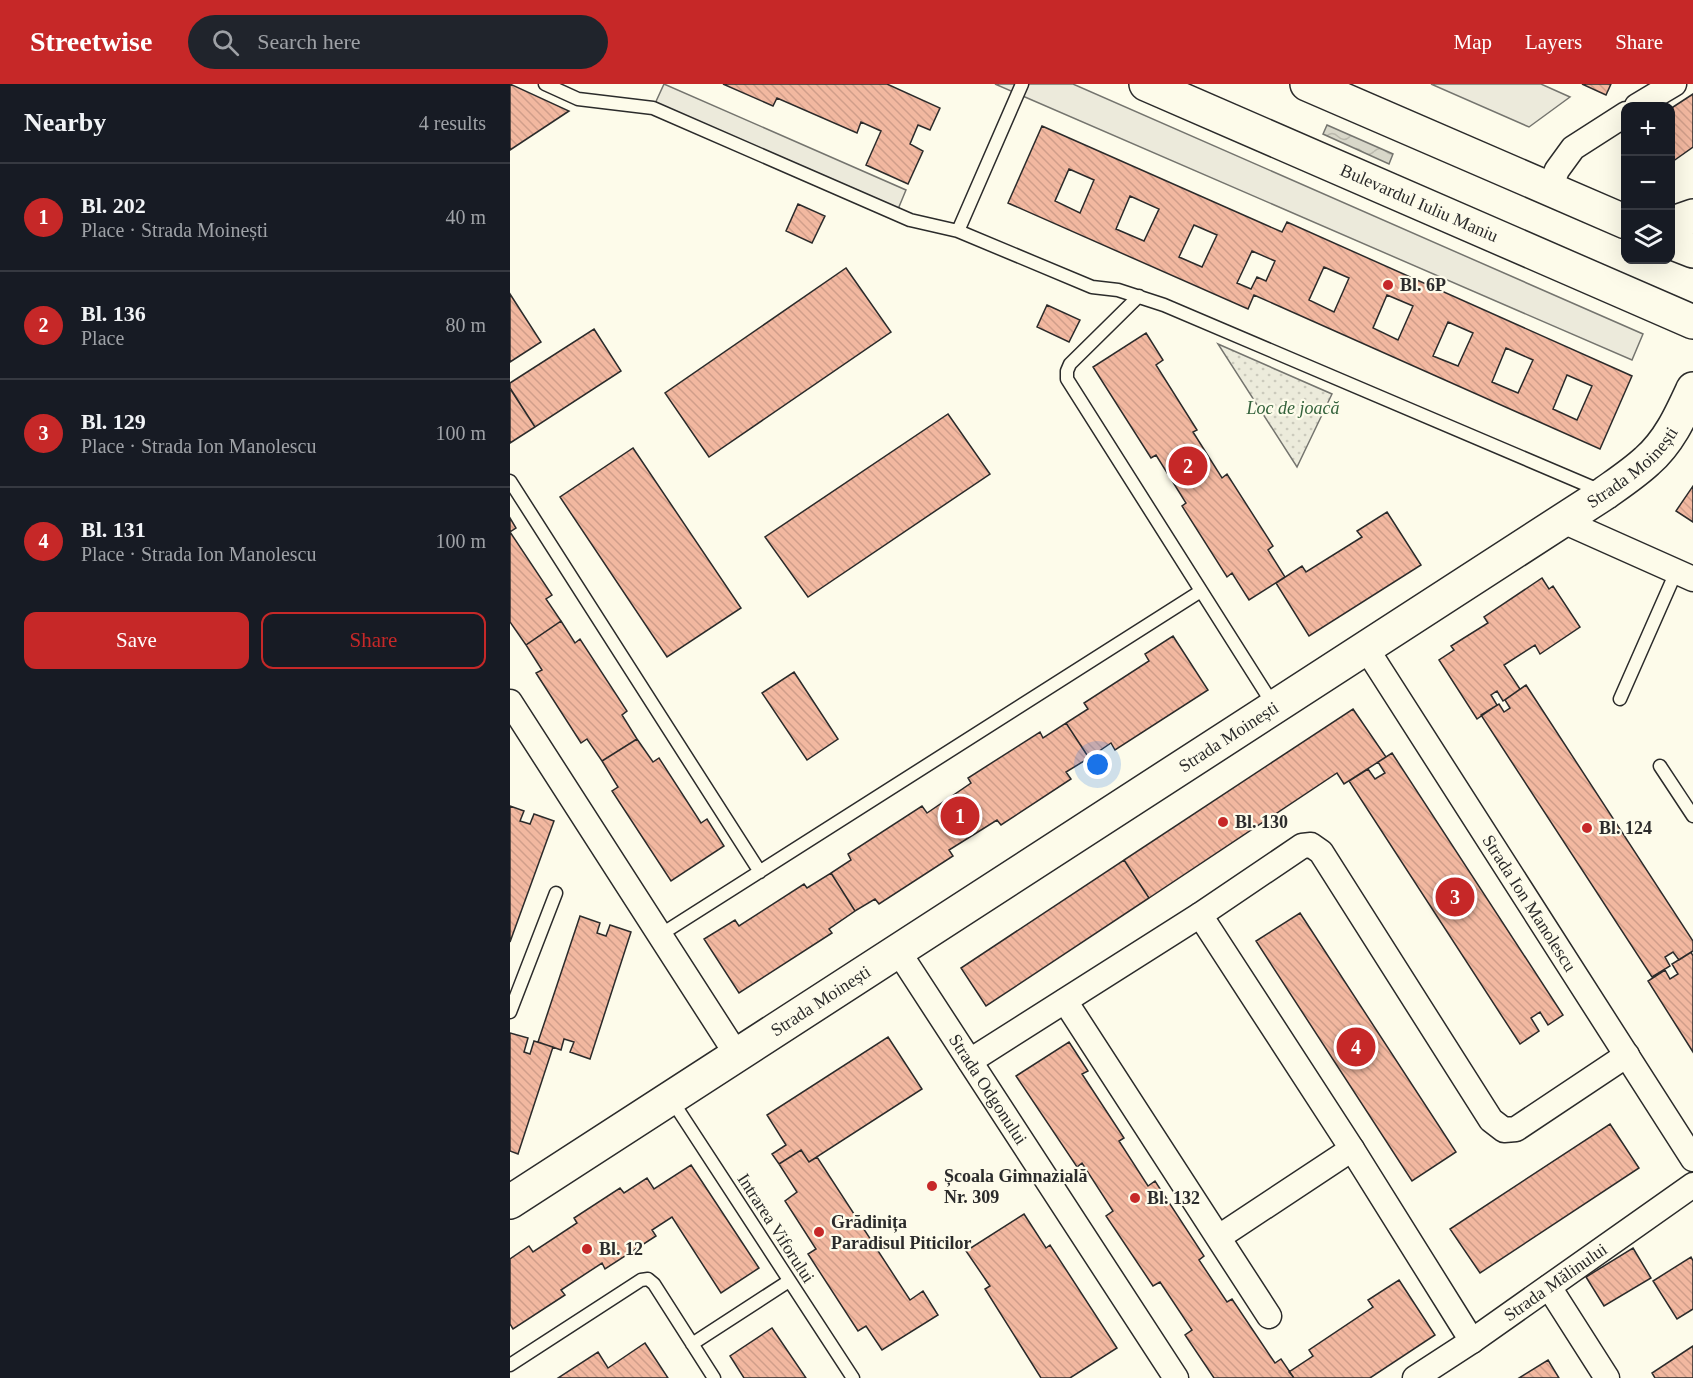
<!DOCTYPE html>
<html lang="en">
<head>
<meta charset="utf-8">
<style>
	:root { --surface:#171b24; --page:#20242c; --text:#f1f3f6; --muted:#9ea1a6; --line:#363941; --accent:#c62828 }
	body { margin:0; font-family:"Times New Roman",serif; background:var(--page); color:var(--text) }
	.controls { position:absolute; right:18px; top:18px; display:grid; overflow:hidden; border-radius:12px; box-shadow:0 6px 24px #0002 }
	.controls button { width:54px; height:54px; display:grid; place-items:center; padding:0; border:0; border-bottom:2px solid var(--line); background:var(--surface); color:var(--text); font:30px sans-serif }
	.you { position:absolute; left:588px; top:681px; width:21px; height:21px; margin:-15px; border:4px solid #fff; border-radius:50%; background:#1a73e8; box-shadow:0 0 0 9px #1a73e833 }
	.badge { display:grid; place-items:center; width:39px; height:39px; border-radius:50%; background:var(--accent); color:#fff; font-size:20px; font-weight:700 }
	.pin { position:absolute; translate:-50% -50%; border:3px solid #fff; box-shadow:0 2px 6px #0006 }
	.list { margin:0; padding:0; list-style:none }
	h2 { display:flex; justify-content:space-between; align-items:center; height:78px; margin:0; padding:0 24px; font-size:26px }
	h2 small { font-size:20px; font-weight:400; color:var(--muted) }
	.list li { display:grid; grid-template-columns:39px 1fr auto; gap:18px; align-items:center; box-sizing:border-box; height:108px; padding:0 24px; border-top:2px solid var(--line) }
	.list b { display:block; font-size:22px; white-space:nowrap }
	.list p { margin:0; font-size:20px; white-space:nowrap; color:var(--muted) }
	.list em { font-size:20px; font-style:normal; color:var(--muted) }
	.actions { display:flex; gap:12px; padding:18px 24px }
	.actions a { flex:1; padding:14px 0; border:2px solid var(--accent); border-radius:12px; text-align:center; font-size:21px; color:var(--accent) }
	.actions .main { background:var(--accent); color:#fff }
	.icon { flex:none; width:33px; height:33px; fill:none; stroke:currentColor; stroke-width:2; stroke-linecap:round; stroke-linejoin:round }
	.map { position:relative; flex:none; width:1183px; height:1294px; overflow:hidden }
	header { display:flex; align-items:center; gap:36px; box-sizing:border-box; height:84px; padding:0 30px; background:var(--accent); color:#fff }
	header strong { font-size:28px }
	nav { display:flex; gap:33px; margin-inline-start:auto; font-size:21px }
	.search { width:420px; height:54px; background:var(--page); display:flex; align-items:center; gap:15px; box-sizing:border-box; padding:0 21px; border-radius:33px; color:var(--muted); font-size:22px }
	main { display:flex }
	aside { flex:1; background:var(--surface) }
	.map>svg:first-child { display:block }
	.park { fill:url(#park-dots); stroke:#74746e; stroke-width:1.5 }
	.parking { fill:#eceadb; stroke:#74746e; stroke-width:1.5 }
	.water { fill:url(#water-waves); stroke:#74746e; stroke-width:1.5 }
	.building { fill:url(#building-back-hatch); stroke:#2b2b2b; stroke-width:1.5; fill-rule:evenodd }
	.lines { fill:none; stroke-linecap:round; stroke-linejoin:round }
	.lane-casing { stroke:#2b2b2b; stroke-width:15 }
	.street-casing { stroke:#2b2b2b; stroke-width:27 }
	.secondary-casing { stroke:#2b2b2b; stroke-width:36 }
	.primary-casing { stroke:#2b2b2b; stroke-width:36 }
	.lane { stroke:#fdfbea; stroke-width:12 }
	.street { stroke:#fdfbea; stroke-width:24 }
	.secondary { stroke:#fdfbea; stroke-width:33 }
	.primary { stroke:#fdfbea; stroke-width:33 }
	.poi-dot { fill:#c62828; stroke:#fdfbea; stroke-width:2 }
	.labels { text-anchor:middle; stroke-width:4.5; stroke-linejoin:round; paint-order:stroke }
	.street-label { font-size:18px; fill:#2b2b2b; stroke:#fdfbea }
	.poi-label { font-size:18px; font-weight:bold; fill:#2b2b2b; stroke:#fdfbea; text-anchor:start }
	.park-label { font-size:18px; font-style:italic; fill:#34623c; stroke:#fdfbea }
</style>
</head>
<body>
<header>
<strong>Streetwise</strong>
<div class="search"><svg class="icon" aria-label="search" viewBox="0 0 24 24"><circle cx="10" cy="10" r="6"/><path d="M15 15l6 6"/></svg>Search here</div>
<nav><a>Map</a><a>Layers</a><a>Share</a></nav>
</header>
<main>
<aside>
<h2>Nearby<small>4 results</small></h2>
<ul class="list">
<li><span class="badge">1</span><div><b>Bl. 202</b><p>Place · Strada Moinești</p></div><em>40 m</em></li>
<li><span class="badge">2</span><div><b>Bl. 136</b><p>Place</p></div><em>80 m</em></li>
<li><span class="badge">3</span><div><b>Bl. 129</b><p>Place · Strada Ion Manolescu</p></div><em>100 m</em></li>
<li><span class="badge">4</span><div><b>Bl. 131</b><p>Place · Strada Ion Manolescu</p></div><em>100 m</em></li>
</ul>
<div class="actions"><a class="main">Save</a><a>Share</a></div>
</aside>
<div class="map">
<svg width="1183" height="1294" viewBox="0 0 1183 1294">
	<defs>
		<pattern id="park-dots" width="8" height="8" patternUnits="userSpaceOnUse" patternTransform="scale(1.5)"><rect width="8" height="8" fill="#ecebdb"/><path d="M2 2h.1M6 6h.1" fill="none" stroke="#cbcabc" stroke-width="1.8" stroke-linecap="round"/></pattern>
		<pattern id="water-waves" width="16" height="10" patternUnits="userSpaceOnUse" patternTransform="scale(1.5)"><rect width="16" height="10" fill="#d8d7c9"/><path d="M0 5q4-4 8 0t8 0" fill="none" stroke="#bab9ad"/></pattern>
		<pattern id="building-back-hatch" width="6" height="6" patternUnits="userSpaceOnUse" patternTransform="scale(1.5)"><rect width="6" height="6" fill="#f2b8a0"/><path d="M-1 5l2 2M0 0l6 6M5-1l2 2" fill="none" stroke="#d09e8a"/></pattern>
	</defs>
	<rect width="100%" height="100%" fill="#fdfbea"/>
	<path class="park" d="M708 260 822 310 787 383Z"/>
	<path class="parking" d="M154 0 396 106 386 130 143 24Z
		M485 0H563L1133 250 1122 276Z
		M921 0H1031L1060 13 1019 43Z"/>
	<path class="water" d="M817 41 883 70 879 80 813 50Z"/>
	<path class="building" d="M0 0 59 27 0 66Z
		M213 0H377L430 24 420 46 408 41 400 60 413 67 398 100 356 81 371 47 351 38 347 49 267 14 263 22Z
		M1072 0H1101L1096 11Z
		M1183 10V63L1162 78 1160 77V25Z
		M532 42 772 148 777 138 1122 292 1090 365 744 211 738 225 498 119ZM559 85 584 96 570 129 545 117ZM620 112 649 125 634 157 606 145ZM684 141 707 151 692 183 669 173ZM742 167 765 177 756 197 747 193 741 205 727 199ZM814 183 839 194 824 228 799 216ZM877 211 903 222 888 256 863 244ZM938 238 963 249 948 282 923 272ZM996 264 1023 276 1008 309 982 298ZM1057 291 1082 302 1067 336 1043 325Z
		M288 120 315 132 302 159 276 147Z
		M336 184 381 248 199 373 155 309Z
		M0 210 31 258 0 278Z
		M537 221 570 236 559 258 527 243Z
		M84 245 111 287 25 343 0 304V299Z
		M636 249 653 276 646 281 687 346 683 348 712 394 717 390 763 462 758 466 775 493 739 516 722 489 717 493 672 422 676 419 646 371 641 374 583 283Z
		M1 306 25 343 0 359V307Z
		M438 330 480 390 298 513 255 453Z
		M123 364 231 524 157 573 50 413Z
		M1183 402V438L1166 427Z
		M877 428 911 481 799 552 766 499 792 482 796 488 852 453 847 447Z
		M0 434 6 444 0 448 42 511 36 515 51 537 16 561 0 538Z
		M1032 494 1039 505 1043 502 1070 543 1030 570 1025 561 994 581 1010 605 993 617 987 607 981 611 987 621 967 635 929 576 944 566 941 562 978 539 974 533Z
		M51 537 65 559 70 555 117 627 112 631 127 655 92 677 77 655 71 659 26 589 32 586 16 561Z
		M663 552 698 606 605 666 601 659 579 674 556 639 578 625 574 619 639 577 635 570Z
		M284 588 328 655 297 676 252 609Z
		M1016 601 1183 857V867L1169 876 1163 868 1155 873 1160 882 1142 893 971 631 989 620 994 628 1000 624 995 616Z
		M843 625 876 673 834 700 827 689 639 814 614 776Z
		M556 639 579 674 556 688 561 695 491 741 487 736 439 766 443 772 369 820 365 815 345 827 321 789 341 776 338 770 412 722 417 729 461 699 458 694 530 648 533 654Z
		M127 655 143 678 149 674 191 739 197 735 214 762 161 797 102 707 108 703 92 677Z
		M882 669 1053 931 1038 941 1030 928 1021 934 1029 947 1010 960 839 697 858 685 865 695 875 689 868 678Z
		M0 722 14 727 10 737 20 740 24 730 44 737 0 858Z
		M614 776 639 814 476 922 451 884Z
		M321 789 345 827 319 845 322 849 229 909 194 855 225 836 229 842 294 800 297 804Z
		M790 829 946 1068 902 1097 746 857Z
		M70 832 90 839 87 849 96 852 100 841 121 848 80 975 60 968 64 958 54 955 51 966 28 958Z
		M1181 868 1183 872V968L1138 897 1155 886 1160 895 1168 890 1162 880Z
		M0 949 18 954 14 968 20 970 24 957 43 963 8 1070 0 1067Z
		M378 953 412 1005 299 1078 291 1066 269 1080 262 1070 276 1061 257 1031Z
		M559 958 578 987 572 990 614 1054 609 1057 638 1102 645 1097 694 1172 689 1176 717 1218 722 1215 765 1279 771 1275 784 1294H704L675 1251 682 1246 650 1198 643 1202 596 1132 603 1127 572 1079 567 1083 506 992Z
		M1100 1040 1129 1084 970 1189 940 1145Z
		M291 1066 299 1078 307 1073 400 1216 413 1207 428 1231 372 1266 356 1242 348 1247 298 1170 306 1165 275 1117 287 1108 269 1080Z
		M181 1081 249 1184 211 1209 162 1133 142 1146 146 1152 95 1185 92 1179 51 1206 55 1211 3 1245 0 1240V1175L19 1162 23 1168 67 1139 64 1134 110 1104 114 1109 137 1094 144 1105Z
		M514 1130 536 1164 540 1161 607 1264 560 1294H531L475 1205 480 1202 456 1167Z
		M1123 1164 1141 1194 1094 1222 1076 1193Z
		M1181 1173 1183 1177V1225L1167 1235 1143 1197Z
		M889 1196 925 1251 860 1294H784L779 1288 803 1272 799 1266 863 1223 858 1216Z
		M262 1244 296 1294H234L220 1272Z
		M135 1259 158 1294H48L88 1268 98 1284Z
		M1183 1262V1294H1145L1142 1289Z
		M1038 1276 1049 1294H1009Z"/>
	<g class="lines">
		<g class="lane-casing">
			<path id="lane" d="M35 0 68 15 143 24 400 136 448 147 582 203 608 206 654 221 1091 407
				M448 147 512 0
				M629 212 560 280 557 287V295L764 622
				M0 397 250 788
				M1110 615 1166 488
				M1150 682 1183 732
				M150 851 691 507
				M0 928 46 809
				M161 1015 343 1294
				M182 1260 279 1197
				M0 1281 131 1196 138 1195 144 1200 204 1294"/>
		</g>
		<g class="street-casing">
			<g id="street">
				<path d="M1127 22 1164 0"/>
				<path d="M1039 105 1047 86 1063 64 1116 30"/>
				<path d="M1053 437 1183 495"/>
				<path id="s1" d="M856 564 1183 1075"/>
				<path d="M0 618 227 971"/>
				<path d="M690 831 842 1065 962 1257"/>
				<path id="s2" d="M388 867 666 1294"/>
				<path d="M555 917 759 1232"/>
				<path d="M460 977 690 831 792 762 801 761 811 768 981 1036 994 1046 1006 1045 1117 971"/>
				<path d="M709 1153 842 1065"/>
				<path d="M1039 1203 1097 1294"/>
				<path id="s3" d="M905 1294 962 1257 1183 1101"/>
			</g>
		</g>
		<g class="secondary-casing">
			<g id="secondary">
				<path d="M1160 140 1183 132"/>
				<path id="s4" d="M0 1118 1095 409C1109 399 1124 389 1137 377 1159 358 1171 331 1183 305"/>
			</g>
		</g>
		<g class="primary-casing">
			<g id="primary">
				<path id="s5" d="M636 0 1183 238"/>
				<path d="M797 0 1116 138"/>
				<path d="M1160 158 1183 167"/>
			</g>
		</g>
		<use href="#lane" class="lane"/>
		<use href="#street" class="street"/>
		<use href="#secondary" class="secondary"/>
		<use href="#primary" class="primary"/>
	</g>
	<g class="poi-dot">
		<circle cx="878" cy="201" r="6"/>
		<circle cx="713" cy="738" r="6"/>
		<circle cx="1077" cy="744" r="6"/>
		<circle cx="422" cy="1102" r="6"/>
		<circle cx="625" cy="1114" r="6"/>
		<circle cx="309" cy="1148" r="6"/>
		<circle cx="77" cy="1165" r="6"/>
	</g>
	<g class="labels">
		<g class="street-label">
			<text dy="6" stroke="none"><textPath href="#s5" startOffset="298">Bulevardul Iuliu Maniu</textPath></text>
			<text dy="6" stroke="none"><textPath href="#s4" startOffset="1342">Strada Moinești</textPath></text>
			<text dy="6" stroke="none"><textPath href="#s4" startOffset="856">Strada Moinești</textPath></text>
			<text dy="6" stroke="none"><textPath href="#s1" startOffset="303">Strada Ion Manolescu</textPath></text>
			<text dy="6" stroke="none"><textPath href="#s4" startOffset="370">Strada Moinești</textPath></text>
			<text dy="6" stroke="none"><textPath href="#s2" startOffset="165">Strada Odgonului</textPath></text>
			<text transform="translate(266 1144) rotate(57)" y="6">Intrarea Viforului</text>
			<text dy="6" stroke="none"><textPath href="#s3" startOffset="170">Strada Mălinului</textPath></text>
		</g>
		<g class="poi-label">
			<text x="890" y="207">Bl. 6P</text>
			<text x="725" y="744">Bl. 130</text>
			<text x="1089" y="750">Bl. 124</text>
			<text x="434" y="1098">Școala Gimnazială<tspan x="434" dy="21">Nr. 309</tspan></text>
			<text x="637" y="1120">Bl. 132</text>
			<text x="321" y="1144">Grădinița<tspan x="321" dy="21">Paradisul Piticilor</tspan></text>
			<text x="89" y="1171">Bl. 12</text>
		</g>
		<g class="park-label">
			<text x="783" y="330">Loc de joacă</text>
		</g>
	</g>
</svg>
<div class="controls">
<button>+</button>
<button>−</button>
<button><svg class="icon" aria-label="layers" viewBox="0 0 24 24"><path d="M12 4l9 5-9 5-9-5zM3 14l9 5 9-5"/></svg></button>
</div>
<div class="you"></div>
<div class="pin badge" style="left:450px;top:732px">1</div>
<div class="pin badge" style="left:678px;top:382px">2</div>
<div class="pin badge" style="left:945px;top:813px">3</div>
<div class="pin badge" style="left:846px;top:963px">4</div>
</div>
</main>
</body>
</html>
